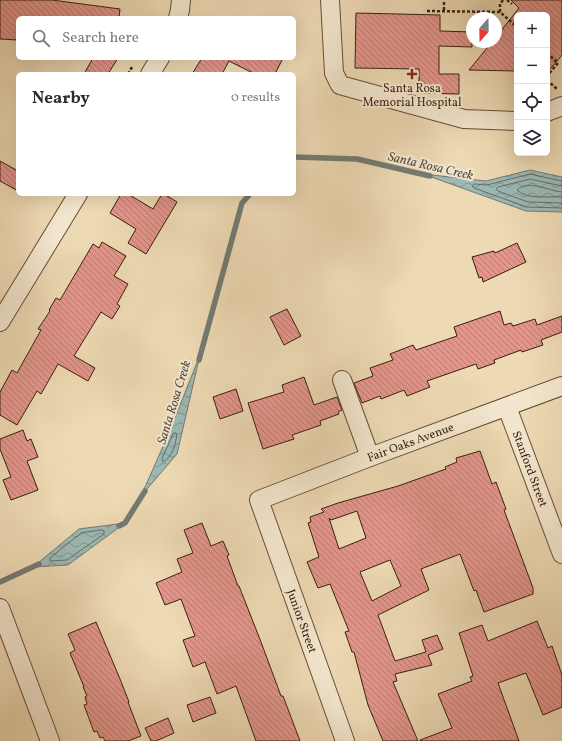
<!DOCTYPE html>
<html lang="en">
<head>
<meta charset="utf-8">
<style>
	:root { --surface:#fff; --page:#f2f2f3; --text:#2b2b33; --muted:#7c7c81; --line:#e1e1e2 }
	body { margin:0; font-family:Vollkorn,serif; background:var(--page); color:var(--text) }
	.controls { position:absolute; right:12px; top:12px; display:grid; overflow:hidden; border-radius:6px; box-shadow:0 4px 16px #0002 }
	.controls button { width:36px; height:36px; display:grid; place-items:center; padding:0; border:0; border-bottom:1px solid var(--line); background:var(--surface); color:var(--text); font:20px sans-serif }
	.compass { position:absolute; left:466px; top:12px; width:36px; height:36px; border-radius:50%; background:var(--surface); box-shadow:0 4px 16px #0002; rotate:200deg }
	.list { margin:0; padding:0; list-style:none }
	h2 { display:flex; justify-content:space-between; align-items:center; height:52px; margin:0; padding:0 16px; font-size:17px }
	h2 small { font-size:13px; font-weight:400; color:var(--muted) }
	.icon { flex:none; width:22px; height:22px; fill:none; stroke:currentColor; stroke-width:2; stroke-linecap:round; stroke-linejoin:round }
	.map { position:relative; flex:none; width:562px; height:741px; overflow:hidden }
	.search { position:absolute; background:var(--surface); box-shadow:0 4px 16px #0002; left:16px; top:16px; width:280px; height:44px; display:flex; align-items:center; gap:10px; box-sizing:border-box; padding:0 14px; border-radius:6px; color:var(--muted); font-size:15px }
	.panel { position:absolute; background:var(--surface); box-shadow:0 4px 16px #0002; left:16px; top:72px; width:280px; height:124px; border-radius:6px }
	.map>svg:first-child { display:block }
	.water { fill:url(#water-waves); stroke:#737b73 }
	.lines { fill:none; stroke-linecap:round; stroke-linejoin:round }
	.shore { stroke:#6a6c62; stroke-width:1 }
	.stream { stroke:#737b73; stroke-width:5.5 }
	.building { fill:url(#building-back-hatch); stroke:#381f0f; fill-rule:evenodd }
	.minor-casing { stroke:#654e38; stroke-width:20 }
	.path { stroke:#381f0f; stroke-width:2.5; stroke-dasharray:3 2; stroke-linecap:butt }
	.minor { stroke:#f3e6ce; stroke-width:18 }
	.poi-dot { fill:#8f2418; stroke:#f3e6ce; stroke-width:1.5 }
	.labels { text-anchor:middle; stroke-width:4; stroke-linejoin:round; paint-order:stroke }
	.poi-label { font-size:12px; fill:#381f0f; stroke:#f3e6ce }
	.street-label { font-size:12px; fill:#381f0f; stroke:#f3e6ce }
	.water-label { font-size:13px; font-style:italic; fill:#564d41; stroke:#f3e6ce }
</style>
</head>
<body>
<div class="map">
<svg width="562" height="741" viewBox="0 0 562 741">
	<defs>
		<pattern id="water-waves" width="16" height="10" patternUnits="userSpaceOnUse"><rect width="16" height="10" fill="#9bb9b5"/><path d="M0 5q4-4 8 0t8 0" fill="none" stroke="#7f9692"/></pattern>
		<pattern id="building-back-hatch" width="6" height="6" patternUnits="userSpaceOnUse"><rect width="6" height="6" fill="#e5958b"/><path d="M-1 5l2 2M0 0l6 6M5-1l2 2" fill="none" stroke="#bb7970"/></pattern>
	</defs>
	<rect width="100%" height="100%" fill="#edd9b3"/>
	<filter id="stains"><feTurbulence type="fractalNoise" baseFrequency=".005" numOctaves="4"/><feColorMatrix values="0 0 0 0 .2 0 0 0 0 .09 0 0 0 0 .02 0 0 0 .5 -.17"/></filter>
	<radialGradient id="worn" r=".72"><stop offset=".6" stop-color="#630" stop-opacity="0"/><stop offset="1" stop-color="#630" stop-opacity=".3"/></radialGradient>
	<path class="water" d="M530 170 562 177V212L526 211 423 174 486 181Z
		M200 355 177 454 141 496 169 433Z
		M125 523 68 565 33 567 79 529Z"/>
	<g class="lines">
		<path class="shore" d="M562 181 530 174 487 185 474 184 472 186 474 188 527 207 562 208
			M562 186 530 179 498 187 496 189 498 191 528 202 562 203
			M562 192C548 191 529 179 517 190 526 200 549 196 562 197
			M174 433H176L177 435C175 445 173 456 163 462L162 459Z
			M102 530 104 531V534L67 560 50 561V558L81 533Z"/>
		<path class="stream" d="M294 157 357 159 430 176
			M199 360 242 203 250 194
			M119 526 125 523 145 491
			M0 582 39 564"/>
	</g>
	<path class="building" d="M0 0H52L120 9 119 18H18V40L0 39Z
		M511 0H562V55L547 73V15H517V71L469 70 492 42H496V37L519 8Z
		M356 13 440 15V31L472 32V47L439 46V74H459V94L419 93V69L355 68Z
		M93 58H118L108 74H84Z
		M202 58H283L275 74H255L229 61 222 74H192Z
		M0 161 18 171V191L0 181Z
		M121 194H128L153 209 162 194H164L177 202 146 254 128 243 136 229 110 213Z
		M102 242 126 256 114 276 128 284 117 304 120 306 112 319 101 312 74 356 95 368 88 381 58 364 41 394 37 391 17 425 0 415V392L12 370 17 373 41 330 38 329 50 311 49 310 56 298 60 300 93 244 99 248Z
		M517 243 526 262 483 282 482 277 479 278 472 257 494 251 495 253Z
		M287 309 301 336 284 345 270 317Z
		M500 311 504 325 511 323 513 326 535 319 537 325 562 316V332L541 340 543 345 522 352 521 350 494 360 495 363 478 369 476 364 427 381 430 387 407 396 404 390 381 399 380 396 362 403 354 383 373 376 370 368 393 360 390 354 413 345 416 350 457 336 454 327Z
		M304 377 314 405 337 397 342 410 338 412 339 414 320 421 321 425 292 435 294 439 263 449 248 403 284 392 282 385Z
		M236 389 243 411 220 419 213 397Z
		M23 430 27 441 31 439 38 457 27 461 38 490 11 500 3 480 11 477 0 449V439Z
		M480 451 492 484 496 482 506 509 504 510 533 588V594L484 612 476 590 474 591 460 554 421 569 429 590 378 615 395 661 426 652 422 640 437 635 443 649 428 655 432 665 395 674 397 681 393 682 418 741H383L368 705 354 652H352L345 632 349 631 330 584 318 588 307 562 319 557 308 523 311 522 310 517 324 512 321 509 338 503 398 486 446 469 445 467 457 462 456 458ZM357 511 366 538 339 549 329 518 331 520ZM390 560 401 586 372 601 360 572Z
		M202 523 211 546 223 541 229 555 227 556 238 586H239L261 642 281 696H283L300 741H256L236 686 217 694 205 662 193 667 183 640 195 636 181 599 165 605 156 583 182 572 177 559 193 553 184 530Z
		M537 621 548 648 552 646 562 675V707L543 715 526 673 498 683 519 741H420V740L452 728 438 694 472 681 470 677 473 676 459 633 482 625 488 641Z
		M96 622 120 679 129 702H128L141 736 128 741H105L103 737 100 738 97 731 94 732 84 705 87 704 85 697 87 696 83 687H84L70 653 75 650 68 634Z
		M210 697 216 713 193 722 187 705Z
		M168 718 174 733 156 741H151L145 728Z"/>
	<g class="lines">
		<g class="minor-casing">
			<g id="minor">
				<path d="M330 0 334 73 340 85 464 119 517 121"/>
				<path d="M178 18 180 10 181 0"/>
				<path d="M150 74 160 58"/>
				<path d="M547 112 562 106"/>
				<path d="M0 322 78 194"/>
				<path d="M342 380 370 457"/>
				<path id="s1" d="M507 407 562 554"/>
				<path d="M0 608 50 741"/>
				<path id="s2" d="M345 741 259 500 370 457 562 386"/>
			</g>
		</g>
		<path class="path" d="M507 0 512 4
			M444 10V0
			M427 11 500 12 517 27
			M500 12V4L503 0
			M547 53 558 63 547 76
			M128 74 132 67
			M547 80 557 89"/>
		<use href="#minor" class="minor"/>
	</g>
	<path class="poi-dot" d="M410 68h4v4h4v4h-4v4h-4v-4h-4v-4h4z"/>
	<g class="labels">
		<g class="poi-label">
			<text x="412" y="92">Santa Rosa<tspan x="412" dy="14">Memorial Hospital</tspan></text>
		</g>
		<g class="street-label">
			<text dy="4" stroke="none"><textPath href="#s2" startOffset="418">Fair Oaks Avenue</textPath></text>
			<text dy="4" stroke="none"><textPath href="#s1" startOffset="66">Stanford Street</textPath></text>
			<text transform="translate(302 621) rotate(70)" y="4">Junior Street</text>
		</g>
		<g class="water-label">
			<text transform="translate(431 165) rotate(13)" y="5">Santa Rosa Creek</text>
			<text transform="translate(173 402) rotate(-73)" y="5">Santa Rosa Creek</text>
		</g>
	</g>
	<rect width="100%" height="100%" filter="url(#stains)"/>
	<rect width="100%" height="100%" fill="url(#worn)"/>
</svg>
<div class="controls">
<button>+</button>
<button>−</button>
<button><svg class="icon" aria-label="locate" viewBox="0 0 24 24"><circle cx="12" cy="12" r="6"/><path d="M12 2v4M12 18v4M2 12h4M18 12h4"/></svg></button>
<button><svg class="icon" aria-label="layers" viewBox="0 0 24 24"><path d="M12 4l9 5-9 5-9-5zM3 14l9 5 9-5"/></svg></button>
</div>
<svg class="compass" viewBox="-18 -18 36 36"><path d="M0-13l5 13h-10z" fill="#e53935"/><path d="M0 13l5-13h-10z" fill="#7c7c81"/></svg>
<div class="search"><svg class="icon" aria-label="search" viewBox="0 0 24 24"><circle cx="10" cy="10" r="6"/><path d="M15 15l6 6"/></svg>Search here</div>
<section class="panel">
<h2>Nearby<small>0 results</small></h2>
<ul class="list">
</ul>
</section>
</div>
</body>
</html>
